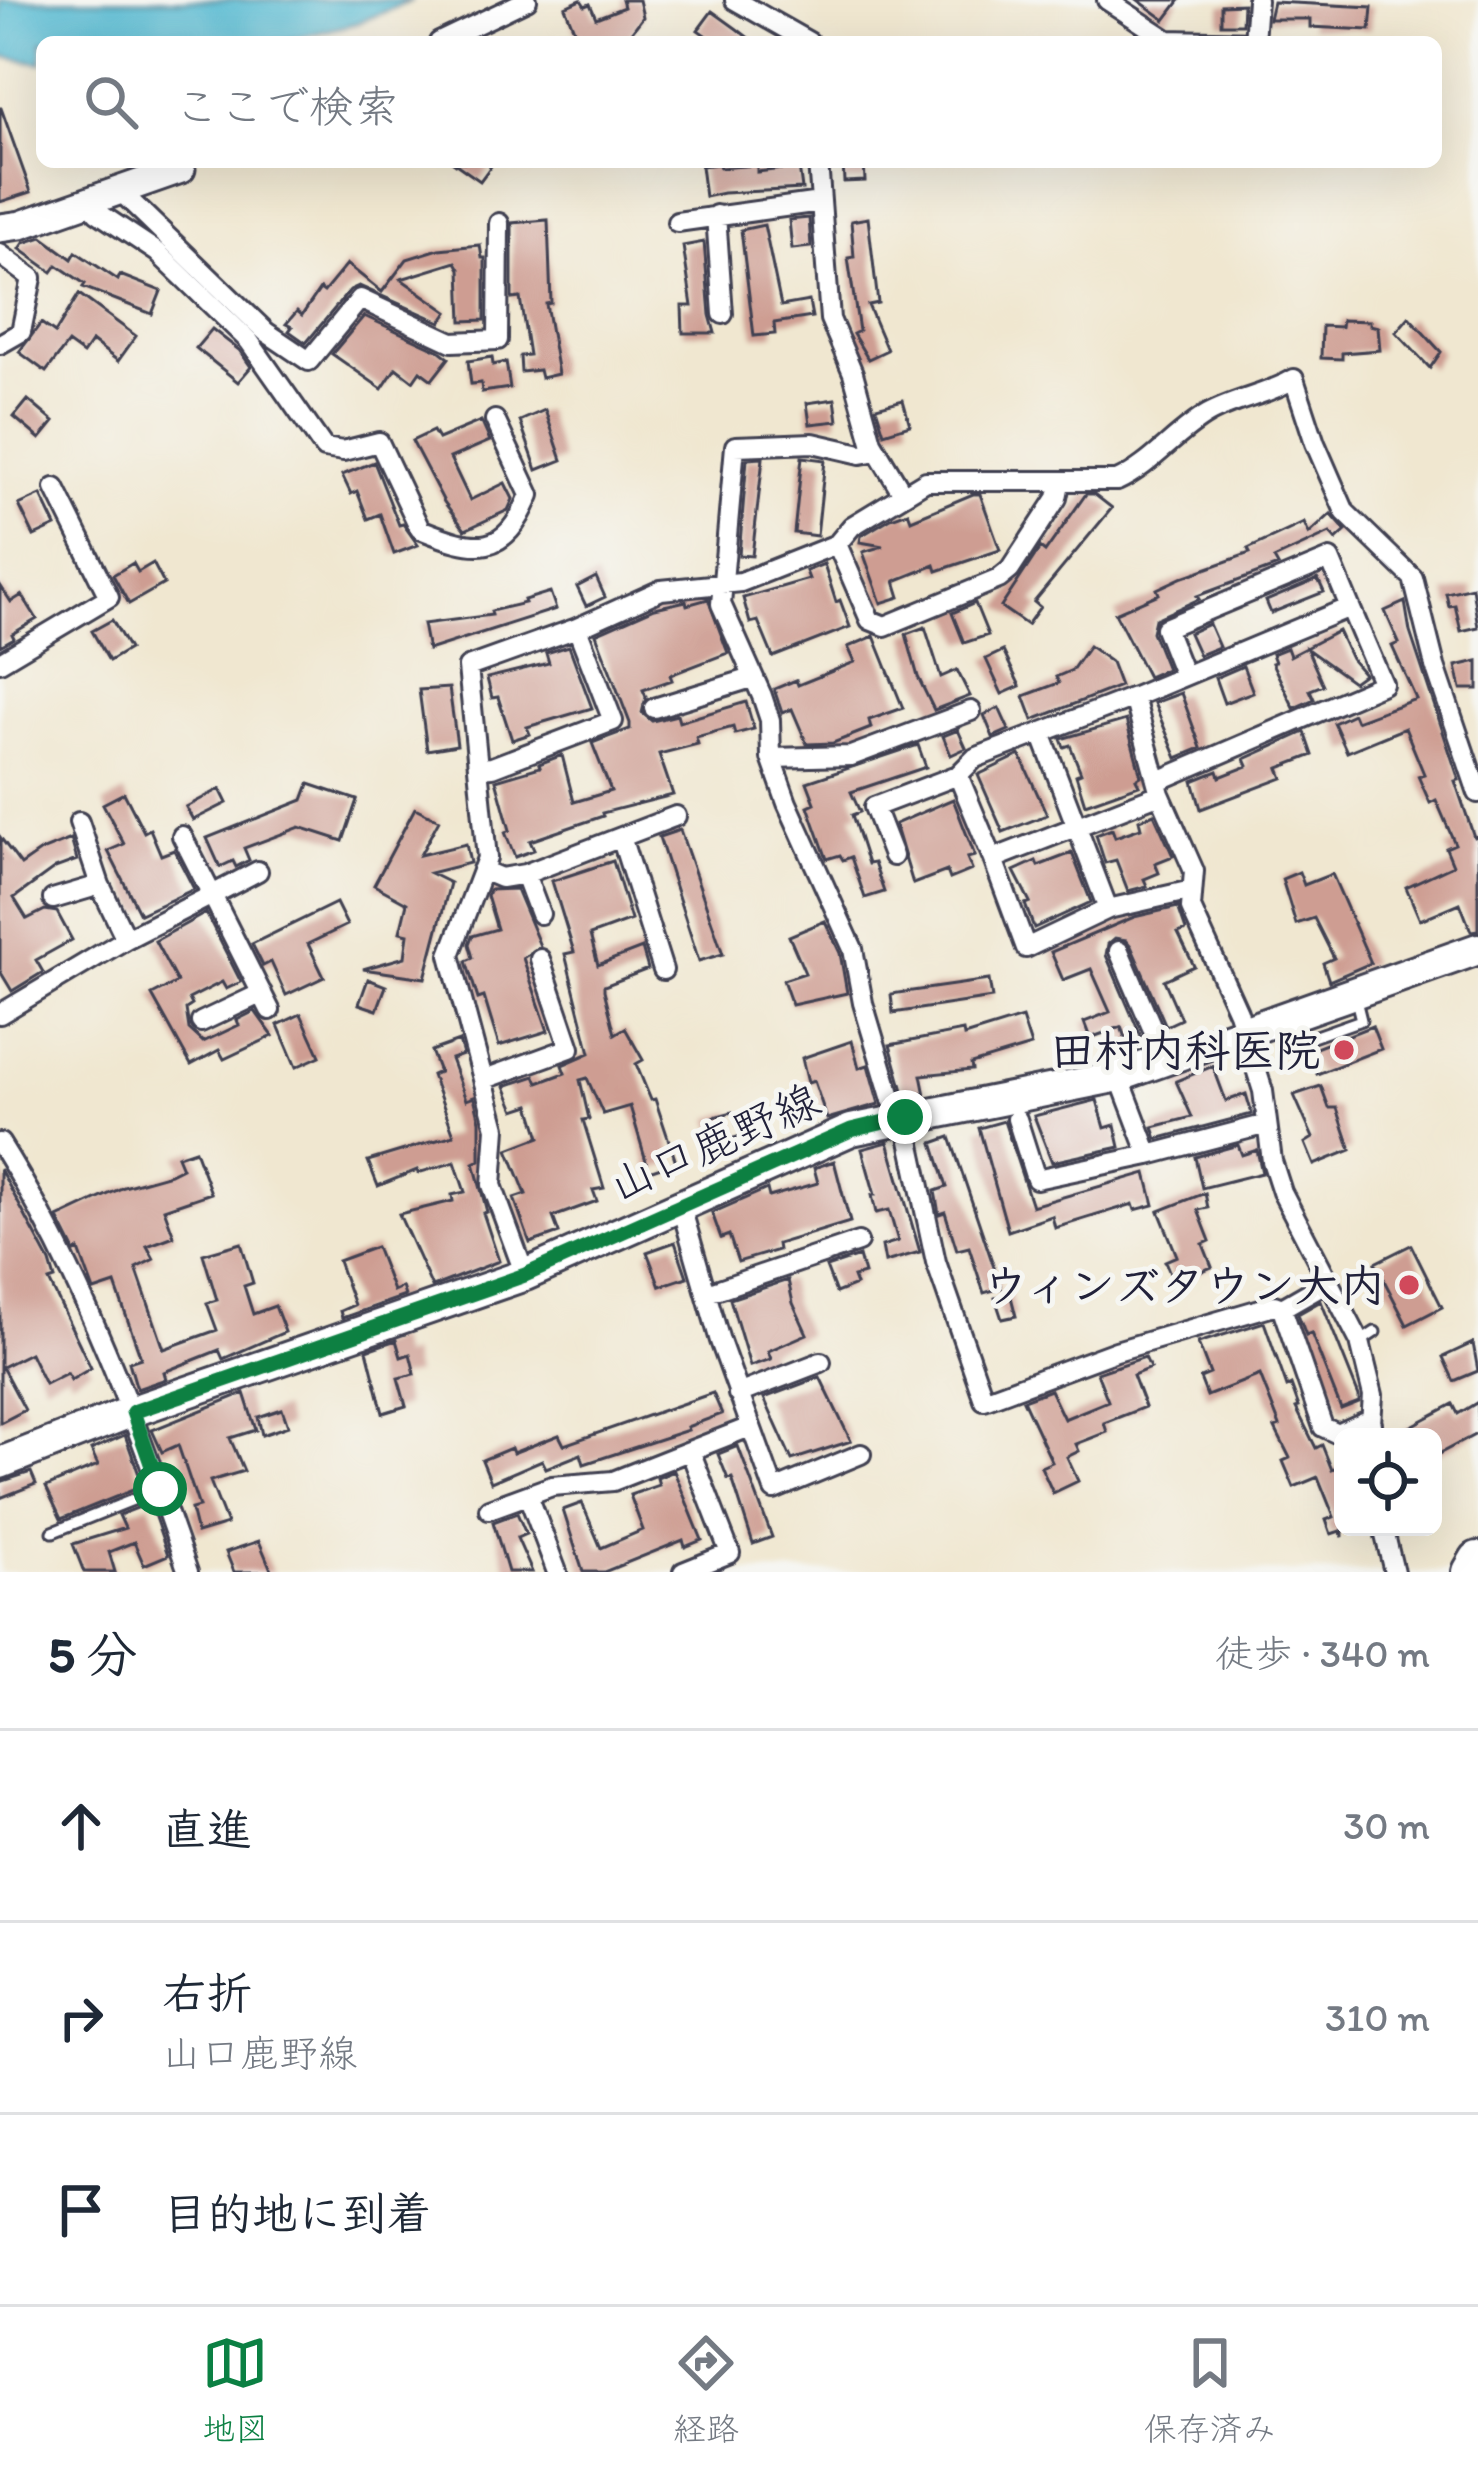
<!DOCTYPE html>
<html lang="ja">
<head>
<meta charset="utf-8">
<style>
	:root { --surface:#fff; --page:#f6f6f7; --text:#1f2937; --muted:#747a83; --line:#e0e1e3; --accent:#0b8043 }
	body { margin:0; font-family:Itim,"Klee One",sans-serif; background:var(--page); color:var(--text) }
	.controls { position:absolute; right:36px; bottom:36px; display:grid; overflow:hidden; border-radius:18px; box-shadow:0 12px 48px #0002 }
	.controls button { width:108px; height:108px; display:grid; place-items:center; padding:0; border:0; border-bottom:3px solid var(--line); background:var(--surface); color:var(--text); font:60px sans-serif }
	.stop { position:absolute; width:36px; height:36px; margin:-27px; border:9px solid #0b8043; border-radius:50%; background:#fff }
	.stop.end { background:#0b8043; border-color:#fff; box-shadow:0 3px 12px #0008 }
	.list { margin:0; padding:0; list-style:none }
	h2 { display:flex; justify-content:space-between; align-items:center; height:156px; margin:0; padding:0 48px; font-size:51px }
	h2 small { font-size:39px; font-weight:400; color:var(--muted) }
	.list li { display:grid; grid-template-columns:78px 1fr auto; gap:36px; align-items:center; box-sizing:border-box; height:192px; padding:0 48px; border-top:3px solid var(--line) }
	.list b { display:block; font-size:45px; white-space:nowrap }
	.list p { margin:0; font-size:39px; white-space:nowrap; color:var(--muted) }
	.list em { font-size:39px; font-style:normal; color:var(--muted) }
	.icon { flex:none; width:66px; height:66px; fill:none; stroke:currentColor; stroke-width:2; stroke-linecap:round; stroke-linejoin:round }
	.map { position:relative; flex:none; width:1478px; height:1572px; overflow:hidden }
	.search { position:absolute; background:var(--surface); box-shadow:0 12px 48px #0002; left:36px; right:36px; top:36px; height:132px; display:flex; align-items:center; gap:30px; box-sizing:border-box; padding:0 42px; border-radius:18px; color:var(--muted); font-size:45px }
	.sheet { height:732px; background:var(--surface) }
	nav { display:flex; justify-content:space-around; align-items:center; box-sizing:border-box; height:168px; border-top:3px solid var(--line); background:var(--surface); font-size:33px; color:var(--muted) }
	nav a { display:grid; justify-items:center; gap:6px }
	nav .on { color:var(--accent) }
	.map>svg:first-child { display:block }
	.water { fill:#54bad2; stroke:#3b6e86; stroke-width:3 }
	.building { fill:#ce9d92 }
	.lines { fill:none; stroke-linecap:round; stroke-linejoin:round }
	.lane-casing { stroke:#414051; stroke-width:15 }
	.street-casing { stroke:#414051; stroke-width:24 }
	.secondary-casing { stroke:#414051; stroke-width:33 }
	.primary-casing { stroke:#414051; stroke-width:36 }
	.highway-casing { stroke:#414051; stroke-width:42 }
	.lane { stroke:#fff; stroke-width:9 }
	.street { stroke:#fff; stroke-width:18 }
	.secondary { stroke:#fff; stroke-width:27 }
	.primary { stroke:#fff; stroke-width:30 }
	.highway { stroke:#fff; stroke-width:36 }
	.route { stroke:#0b8043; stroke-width:15 }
	.poi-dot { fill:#d1495b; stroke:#f6f6f2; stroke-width:4.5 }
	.labels { text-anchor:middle; stroke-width:10; stroke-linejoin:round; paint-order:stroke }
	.poi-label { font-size:45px; font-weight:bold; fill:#22223b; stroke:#f6f6f2; text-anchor:end }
	.street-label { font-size:45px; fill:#22223b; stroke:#f6f6f2 }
</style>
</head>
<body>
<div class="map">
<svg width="1478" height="1572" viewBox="0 0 1478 1572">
	<rect width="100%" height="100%" fill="#f6f6f2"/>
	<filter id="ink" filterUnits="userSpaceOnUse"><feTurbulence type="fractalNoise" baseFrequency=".00833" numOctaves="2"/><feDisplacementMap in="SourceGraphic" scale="24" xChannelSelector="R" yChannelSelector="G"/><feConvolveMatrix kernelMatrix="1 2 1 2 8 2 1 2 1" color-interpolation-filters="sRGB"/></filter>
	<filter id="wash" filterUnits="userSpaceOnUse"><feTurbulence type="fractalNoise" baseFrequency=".004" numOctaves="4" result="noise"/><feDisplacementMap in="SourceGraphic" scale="48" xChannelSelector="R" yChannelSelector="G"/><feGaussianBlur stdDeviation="2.7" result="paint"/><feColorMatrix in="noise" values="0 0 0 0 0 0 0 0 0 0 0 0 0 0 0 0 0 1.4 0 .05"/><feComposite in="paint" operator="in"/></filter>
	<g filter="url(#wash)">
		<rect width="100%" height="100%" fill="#f0e7d0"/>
		<path class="water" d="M0 0H413L357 23 281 42H42V63L0 56Z"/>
		<g id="blocks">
			<path class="building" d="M581 0 585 6 590 4 596 18 624 7 622 0H639L643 17 624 42H579L565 7Z
				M1138 0H1180L1165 20Z
				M1273 2 1372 7 1370 30 1310 27V19H1269Z
				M1243 4 1242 24H1221V5Z
				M712 11 737 29 754 42H715L698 30Z
				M1 108 31 192 0 202V108Z
				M453 162H494L480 181Z
				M843 162H864L865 181 844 182Z
				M719 164 720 168 757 165V172L799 167 802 189 723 193 705 197 701 166Z
				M809 218 811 247 792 249 789 220Z
				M868 218 878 303 868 305 887 350 868 359 853 334 859 331 848 258 854 257 851 221Z
				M548 220 551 303 546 304 558 374 541 378 539 370 521 372 520 356 529 355 520 298 512 299V223Z
				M764 225 781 306 809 301 812 317 774 323 775 334 754 336 741 230Z
				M42 237 72 259 76 252 118 280 120 275 161 291 152 314 83 287 85 284 57 265 52 272 20 249 24 243Z
				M704 242 710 315 715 333H683L682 306H692L683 246Z
				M480 245 482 258H485V320L462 321 460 269 456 262 401 279 448 312 441 322 359 286 350 290 306 343 289 331 292 327 286 324 297 311 302 315 320 289 324 292 347 264 382 292 407 259 439 249Z
				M79 294 136 336 118 361 92 341 83 354 68 343 46 372 19 352 41 323 55 333Z
				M364 316 440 351 449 358 432 380 420 371 413 381 396 368 382 389 332 354Z
				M1409 317 1441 352 1430 368 1396 332Z
				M1342 320 1370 321V325L1378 327 1380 350 1342 353V359L1321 358 1322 326 1341 327Z
				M212 329 239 350 251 367 238 382 196 348Z
				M492 357 493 365 506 362 510 388 482 392 481 383 471 384 468 361Z
				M835 399 838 421 810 424 807 403Z
				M28 400 54 422 40 439 14 417Z
				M903 400 910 425 884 433 876 407Z
				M545 410 562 460 537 470 520 421Z
				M481 421 490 441 450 458 470 500 505 483 513 499 508 510 465 530 444 502 412 441 433 431 438 439Z
				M802 457 825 460 817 536 794 533Z
				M763 458 752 556 739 555 747 459Z
				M374 462 399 525 403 524 418 545 394 554 380 514 368 519 357 491 351 494 342 475Z
				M973 494H980L1000 550 937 571 935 565 895 581 900 597 881 603 863 552 883 546 860 542 861 536 891 518 908 512 911 520Z
				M1086 494H1094L1112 508 1034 602 1040 607 1027 625 1001 607 1040 548 1045 552Z
				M41 495 56 526 34 536 19 505Z
				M1331 514 1346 531 1336 540 1330 533 1274 559 1278 566 1197 596 1199 599 1155 619 1152 632 1167 669 1148 677 1115 613 1159 594 1157 589 1183 577 1250 553 1248 549 1304 523 1309 534Z
				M133 563 138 572 153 563 164 584 129 604 113 575Z
				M824 564 836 602 840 600 850 627 773 657 758 621 750 623 743 598 809 579 806 571Z
				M596 577 605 597 586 606 577 587Z
				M1318 579 1324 592 1271 613 1266 601Z
				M0 585 11 602 22 595 37 619 12 634 14 638 0 646Z
				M1472 587 1478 627 1461 631 1455 605 1449 606 1446 593Z
				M550 592 556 609 428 650 423 624 492 615 491 611 525 603 524 600Z
				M708 599 728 653 670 675 672 680 643 690 646 697 642 713 652 721 677 715 679 722 746 702 754 729 735 734 733 727 696 737 698 744 659 754 673 795 602 813 603 816 530 841 534 850 515 857 505 832 510 830 496 780 540 767 539 764 562 755 574 802 611 791 592 743 630 729V723L596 634 655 608 686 601 687 605Z
				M1405 602 1410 632 1459 780 1455 781 1474 837 1478 836V930L1471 931 1460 903 1420 920 1406 887 1453 865 1446 848 1455 844 1436 800 1430 803 1418 776 1424 774 1405 728 1347 752 1334 723 1353 714 1356 721 1416 699 1392 646 1399 643 1385 611Z
				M975 603 988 635 964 643 952 613Z
				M112 620 129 649 109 661 92 631Z
				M1209 624 1219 647 1199 655 1189 633Z
				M925 627 941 677 957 670 970 696 934 710 918 677 906 634Z
				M1338 631 1351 659 1364 674 1353 682 1307 649 1323 685 1310 690 1314 699 1294 708 1272 663 1275 662 1272 654 1287 648 1290 656Z
				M874 636 903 708 869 720 871 728 833 743 807 744 792 709 782 713 774 689 796 680 798 685 855 662 848 647Z
				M569 646 592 708 527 727 530 734 512 740 498 697 492 698 487 678 549 663 546 653Z
				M1089 646 1111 662 1120 686 1033 720 1024 696 1059 683 1056 677 1072 670Z
				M1003 651 1020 686 1002 694 986 659Z
				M1478 661V689H1461L1456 666Z
				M1243 666 1253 692 1224 703 1215 678Z
				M449 688 457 745 427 750 419 690Z
				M1181 693 1201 748 1177 758 1154 703Z
				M999 708 1009 730 993 737 984 715Z
				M1126 720 1141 776 1136 779 1139 785 1085 804 1076 775 1081 773 1070 745 1064 747 1061 739Z
				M958 730 966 748 951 755 943 736Z
				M1305 732 1313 755 1279 768 1283 778 1201 809 1193 781 1218 771 1220 777 1248 766 1245 759Z
				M918 745 926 767 851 792 860 812 852 815 868 864 874 863 884 892 865 898 851 857 843 860 840 855 827 859 808 806 815 803 807 782Z
				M1020 755 1047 815 1003 832 978 775Z
				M309 784 357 800 343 841 300 827 244 848 249 860 236 867 233 861 220 867 207 838 303 800Z
				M220 789 227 803 193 820 186 807Z
				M124 793 144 832 150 829 161 855 174 850 194 889 140 914 108 851 124 844 103 804Z
				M953 799 975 856 967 858 972 870 950 879 947 871 913 884 895 824Z
				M415 808 439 820 420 855 466 844 470 863 430 873 450 883 425 978 363 969 405 957 408 934 400 932 407 903 374 885Z
				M1154 814 1173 856 1155 863 1159 873 1144 879 1147 886 1128 891 1116 860 1105 863 1096 835 1112 829 1115 837 1141 828 1139 820Z
				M680 830 723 954 699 961 659 837Z
				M0 837 21 865 41 851 71 839 77 860 55 868 14 898 27 919 45 910 57 912 72 940 36 960 43 972 12 991 0 971Z
				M1072 853 1091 902 1034 928 1025 904 1030 902 1014 871 1036 861 1038 866Z
				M613 861 631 920 590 935 598 965 642 948 648 969 604 986V990L615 1034 625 1028 643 1060 636 1064 651 1100 655 1099 676 1162 649 1171 630 1106 603 1114 587 1078 580 1080 589 1119 583 1120 604 1188 593 1190 597 1201 553 1217 559 1233 530 1243 514 1198 526 1194 508 1149 540 1137 530 1105 515 1110 505 1086 535 1076 538 1083 565 1073 562 1065 590 1053 565 954 574 952 552 881Z
				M1299 872 1304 885 1332 874 1371 963 1329 981 1323 963 1334 958 1314 918 1296 924 1282 879Z
				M516 889 540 946 523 958 548 1031 499 1046 484 997 478 999 466 961 473 958 469 944 472 936 497 929 487 896 489 890Z
				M336 903 347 925 308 944 324 977 286 995 271 962 263 966 252 944Z
				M1178 907 1186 930 1178 933 1194 966 1164 980 1181 1019 1166 1026 1131 946 1126 940 1115 938 1108 944 1106 955 1145 1046 1130 1051 1121 1027 1090 1038 1084 1022 1110 1012 1091 969 1063 980 1051 952 1134 917Z
				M206 913 241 982 226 989 222 982 189 999 192 1005 186 1009 189 1029 203 1042 239 1025 237 1020 255 1011 273 1036 224 1059 219 1050 191 1065 152 995 177 982 155 941Z
				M825 921 840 953 847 993 792 1005 783 980 805 973 789 936Z
				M368 979 386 986 377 1010 359 1004Z
				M989 980 992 998 893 1013 891 994Z
				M301 1014 320 1056 296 1067 278 1025Z
				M1022 1018 1031 1046 971 1064 972 1070 921 1075 925 1095 908 1099 904 1094 890 1045 963 1031 964 1036Z
				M1372 1026 1381 1049 1317 1074 1308 1051Z
				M459 1041 463 1055 451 1059 466 1100 474 1097 480 1121V1160L474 1163 487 1212 483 1213 499 1261 432 1287 399 1214 453 1201 452 1195 465 1192 455 1162 418 1173 417 1170 378 1186 368 1161 454 1135 432 1075 439 1072 431 1051Z
				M852 1041 859 1068 868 1065 879 1104 827 1119 814 1081 808 1083 802 1058Z
				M1213 1066 1226 1101 1246 1094 1252 1114 1157 1139 1153 1127 1192 1117 1176 1081Z
				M1321 1086 1329 1108H1337L1351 1150 1314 1165 1305 1143 1313 1138 1294 1095Z
				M1097 1100 1105 1128 1115 1125 1120 1147 1052 1162 1034 1116Z
				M732 1112 741 1136 734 1138 738 1147 721 1152 710 1118Z
				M1004 1121 1032 1206 1146 1173 1154 1205 1135 1210 1133 1204 1055 1228 1052 1216 1008 1231 979 1128Z
				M950 1137 1001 1288 984 1293 969 1247 957 1250 945 1212 939 1214 935 1191 947 1187 933 1143Z
				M888 1142 920 1252 885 1262 882 1246 898 1241 889 1210 876 1213 872 1195H875L862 1149Z
				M1238 1145 1242 1155 1257 1150 1262 1173 1202 1188 1195 1157Z
				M195 1150 211 1193 164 1209 174 1236 147 1246 154 1259 136 1268 164 1349 217 1330 207 1303 217 1300 203 1254 241 1243 253 1283 244 1286 253 1314 275 1306 285 1332 223 1359 219 1350 164 1372 166 1379 137 1389 129 1362 141 1358 115 1284 94 1291 79 1250 75 1252 58 1218 124 1187 170 1174 182 1168 177 1156Z
				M834 1161 850 1222 777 1244 778 1250 738 1262 729 1235 721 1238 712 1213 767 1189 769 1197 818 1183 814 1168Z
				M0 1169 50 1262 55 1279 49 1281 91 1368 71 1380 67 1373 45 1384 30 1353 2 1367 25 1410 0 1423Z
				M1205 1193 1208 1208 1198 1210 1210 1241 1203 1244 1212 1267 1174 1283 1165 1261 1177 1256 1159 1211Z
				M675 1242 687 1277 660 1286 647 1252Z
				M1411 1245 1442 1307 1407 1325 1375 1263Z
				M376 1247 393 1291 402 1287 405 1296 342 1318 340 1311 354 1305 338 1261Z
				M859 1256 864 1274 853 1277 856 1285 836 1293 826 1267Z
				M788 1280 793 1303 807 1334 768 1351 771 1359 750 1366 730 1299Z
				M1010 1293 1016 1316 1002 1319 995 1298Z
				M1321 1301 1359 1396V1402L1341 1409 1311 1333 1306 1335 1298 1314Z
				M1264 1322 1287 1387 1291 1385 1299 1407 1296 1408 1316 1448 1322 1445 1332 1470 1343 1465V1537L1340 1531 1331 1534 1326 1520 1334 1517 1318 1477 1294 1487 1283 1461 1290 1458 1275 1428 1280 1426 1260 1375 1207 1396 1200 1378 1210 1374 1198 1343Z
				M396 1340 401 1357 410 1354 415 1374 398 1378 406 1406 383 1413 367 1350Z
				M1473 1343 1478 1371 1454 1381 1443 1357Z
				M1145 1357 1150 1368 1133 1375 1145 1407 1104 1423 1107 1432 1076 1444 1079 1451 1067 1457 1078 1481 1053 1493 1041 1467 1052 1462 1023 1400 1050 1390 1064 1419 1108 1401 1097 1373Z
				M820 1377 851 1441 792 1460 764 1398Z
				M244 1393 256 1430 230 1438 244 1471 210 1481 227 1524 197 1533 191 1509 199 1507 178 1445 162 1452 152 1430Z
				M713 1393 722 1414 687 1427 688 1430 584 1464 581 1454 546 1468 542 1460 491 1482 482 1460 511 1448 513 1453 559 1435 564 1445Z
				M1478 1402V1433L1433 1457V1437H1391L1453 1404 1458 1414Z
				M282 1409 288 1426 262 1435 258 1417Z
				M125 1435 143 1486 61 1519 46 1487 98 1465 91 1450Z
				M738 1446 772 1537 753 1544 732 1478 728 1479 718 1454Z
				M674 1471 702 1540 685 1547 683 1540 604 1572H583L563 1510 582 1503 601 1548 643 1530 630 1495 659 1485 657 1478Z
				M31 1472 36 1484 0 1498V1482Z
				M150 1503 168 1555 144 1565 134 1542 109 1552 115 1572H84L73 1544 125 1528 119 1515Z
				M517 1513 526 1534 517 1538 532 1572H508L493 1522Z
				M259 1541 272 1572H234L226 1552Z"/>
		</g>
	</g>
	<g filter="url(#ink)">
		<use href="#blocks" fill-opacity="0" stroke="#414051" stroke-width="3"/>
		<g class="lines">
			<g class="lane-casing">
				<path id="lane" d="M1285 1026 1290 1045 1361 1020 1356 1000
					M1360 1342 1375 1332
					M53 1532 160 1489"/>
			</g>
			<g class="street-casing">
				<path id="street" d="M735 0 809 42
					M1107 0 1168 40 1258 42
					M439 42 527 0
					M1254 42 1257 0
					M818 162 830 319 853 373 872 442 903 494
					M118 189 266 332 309 361 360 299 452 342 498 340 499 223
					M89 200 97 212 157 252 249 341 324 448 343 451 379 442 420 529C477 552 504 558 530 495L495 420
					M716 215 723 314
					M677 222 820 202
					M0 254 32 278 21 332 0 344
					M877 451 861 454 813 443 735 446 721 604 762 696 770 720 771 758 787 803 853 949 863 1003 892 1100 905 1117 936 1262 984 1400 1116 1351 1274 1305 1282 1308 1329 1281
					M837 544 870 620 885 626 999 579 1010 570 1057 498 1060 483
					M0 662 109 597 55 488
					M1184 676 1165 628 1330 559 1350 607
					M1134 697 975 758 958 775 993 859 1160 794
					M654 708 752 678
					M771 758 851 756 971 711
					M479 768 492 767 613 721 577 628
					M1158 781 1383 684 1350 607 1134 697 1160 794 1194 871 1191 908 1238 1012 1263 1091 1272 1161 1282 1192 1360 1342 1373 1395 1370 1437
					M79 822 100 885 126 939
					M182 836 212 895 258 871
					M622 840 663 970
					M893 856 874 807 958 775
					M993 859 1026 948 1108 909 1041 733
					M482 870 501 878 525 874 676 816
					M525 874 540 914
					M53 899 100 885
					M1108 909 1192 890
					M1119 951 1166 1060
					M0 1014 126 939 212 895 270 1010
					M201 1022 262 993
					M1119 1076 1149 1155 1267 1124
					M485 1079 570 1048 540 959
					M1017 1119 1036 1179 1149 1155
					M0 1143C83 1275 138 1425 188 1572
					M681 1207 720 1341 774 1490 861 1454
					M525 1275 492 1185 496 1128 450 955 487 858 468 667 577 628 661 590 741 582 837 544 852 526 926 481H1117C1152 465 1175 433 1208 414 1235 399 1267 395 1294 379L1315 443 1345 512 1413 578 1435 666 1478 793
					M707 1293 858 1242
					M1282 1308 1323 1427 1338 1434 1364 1422 1372 1424
					M738 1394 821 1362
					M528 1495 557 1572
					M489 1509 552 1486 613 1481 750 1427
					M1383 1527 1394 1572
					M683 1572 730 1553 691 1453"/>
			</g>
			<g class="secondary-casing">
				<path id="secondary" d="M0 228 21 225 181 169"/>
			</g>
			<g class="primary-casing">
				<path id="primary" d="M0 1463 133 1411 525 1275 851 1130 1119 1076 1478 949"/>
			</g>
			<g class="highway-casing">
				<path id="highway" d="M1471 1572 1478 1560"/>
			</g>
			<use href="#lane" class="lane"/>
			<use href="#street" class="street"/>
			<use href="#secondary" class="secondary"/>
			<use href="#primary" class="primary"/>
			<use href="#highway" class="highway"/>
		</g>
	</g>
	<g class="lines" filter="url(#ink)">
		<path class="route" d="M160 1489 133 1412 525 1275 851 1130 905 1117"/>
	</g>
	<g class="poi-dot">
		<circle cx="1344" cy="1050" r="12"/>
		<circle cx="1409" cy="1285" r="12"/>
	</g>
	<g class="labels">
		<g class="poi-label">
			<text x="1320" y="1066">田村内科医院</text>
			<text x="1385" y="1301">ウィンズタウン大内</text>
		</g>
		<g class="street-label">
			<text transform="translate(714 1142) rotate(-24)" y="16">山口鹿野線</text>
		</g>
	</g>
</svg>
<div class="controls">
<button><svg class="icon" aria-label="locate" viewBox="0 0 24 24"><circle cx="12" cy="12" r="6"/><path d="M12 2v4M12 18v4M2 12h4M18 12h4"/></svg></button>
</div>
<div class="stop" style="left:160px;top:1489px"></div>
<div class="stop end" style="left:905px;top:1117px"></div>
<div class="search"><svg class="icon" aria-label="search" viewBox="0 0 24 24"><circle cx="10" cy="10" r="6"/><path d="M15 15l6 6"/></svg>ここで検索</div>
</div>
<section class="sheet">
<h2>5 分<small>徒歩 · 340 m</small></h2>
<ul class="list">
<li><svg class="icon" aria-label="ahead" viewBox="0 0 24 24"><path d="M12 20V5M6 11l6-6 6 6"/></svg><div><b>直進</b></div><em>30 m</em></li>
<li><svg class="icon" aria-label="right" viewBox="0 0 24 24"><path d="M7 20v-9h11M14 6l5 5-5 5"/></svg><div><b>右折</b><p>山口鹿野線</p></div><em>310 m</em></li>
<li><svg class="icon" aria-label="arrive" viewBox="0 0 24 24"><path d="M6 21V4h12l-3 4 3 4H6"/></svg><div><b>目的地に到着</b></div></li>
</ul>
</section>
<nav>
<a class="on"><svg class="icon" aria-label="map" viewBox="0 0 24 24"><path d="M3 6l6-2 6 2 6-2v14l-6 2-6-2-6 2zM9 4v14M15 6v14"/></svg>地図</a>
<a><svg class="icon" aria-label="directions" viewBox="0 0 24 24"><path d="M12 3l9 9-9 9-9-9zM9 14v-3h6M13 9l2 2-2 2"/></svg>経路</a>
<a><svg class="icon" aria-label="saved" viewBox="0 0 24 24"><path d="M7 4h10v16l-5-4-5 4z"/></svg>保存済み</a>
</nav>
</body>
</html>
